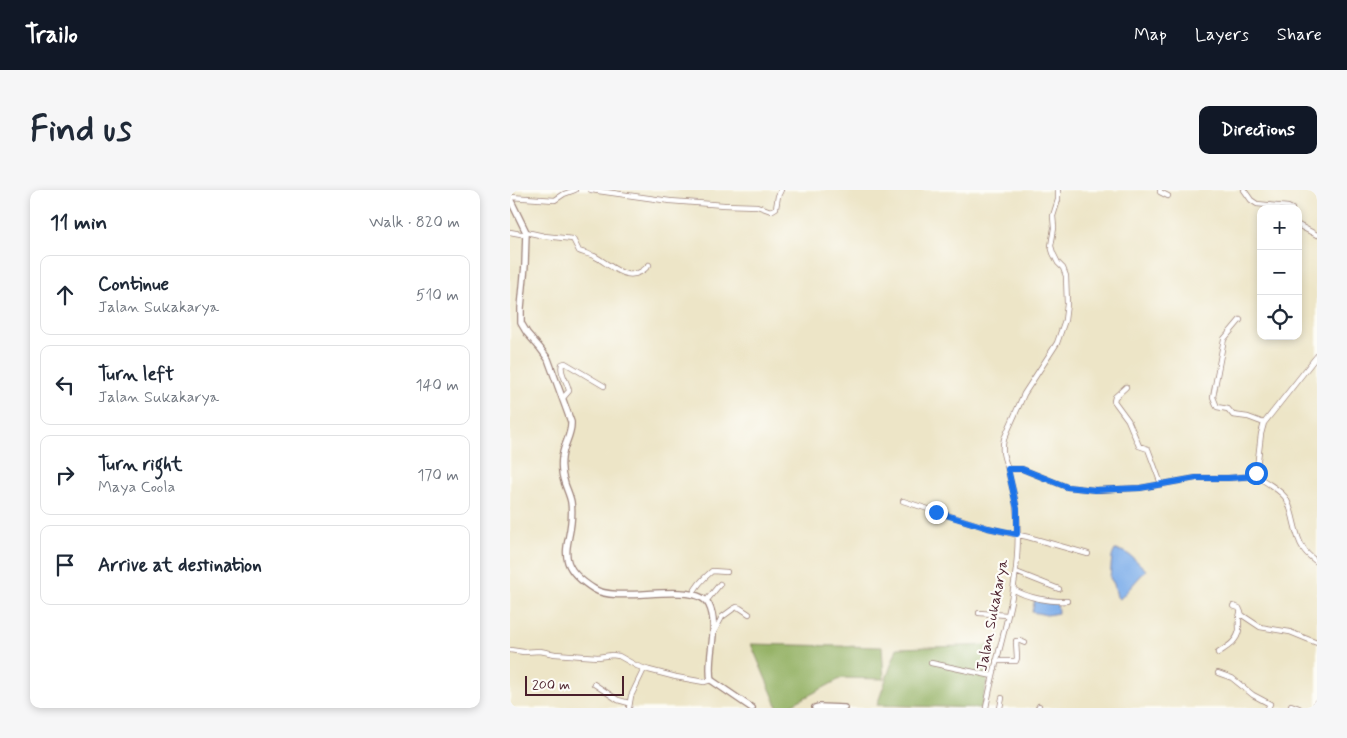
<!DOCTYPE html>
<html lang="en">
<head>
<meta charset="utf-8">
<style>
	:root { --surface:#fff; --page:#f6f6f7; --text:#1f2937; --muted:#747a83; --line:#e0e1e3; --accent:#111827 }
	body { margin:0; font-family:Mynerve,sans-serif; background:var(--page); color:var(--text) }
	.controls { position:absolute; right:15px; top:15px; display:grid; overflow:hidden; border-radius:10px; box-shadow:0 2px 8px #0003 }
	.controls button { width:45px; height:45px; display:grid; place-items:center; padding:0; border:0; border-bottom:1px solid var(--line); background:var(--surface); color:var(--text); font:25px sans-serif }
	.scale { position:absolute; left:15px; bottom:12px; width:99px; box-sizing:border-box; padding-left:5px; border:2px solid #4a1f2b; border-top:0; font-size:14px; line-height:18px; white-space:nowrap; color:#4a1f2b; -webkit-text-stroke:4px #fdfcf7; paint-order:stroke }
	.stop { position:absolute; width:15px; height:15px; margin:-11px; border:4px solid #1a73e8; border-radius:50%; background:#fff }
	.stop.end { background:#1a73e8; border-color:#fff; box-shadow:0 1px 5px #0008 }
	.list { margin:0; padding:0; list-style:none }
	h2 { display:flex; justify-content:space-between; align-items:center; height:65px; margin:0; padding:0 20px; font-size:21px }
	h2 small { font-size:16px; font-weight:400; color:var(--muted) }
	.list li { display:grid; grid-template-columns:32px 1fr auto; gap:15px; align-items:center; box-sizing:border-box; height:80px; margin:0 10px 10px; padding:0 10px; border:1px solid var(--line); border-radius:10px }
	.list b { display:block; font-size:19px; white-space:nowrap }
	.list p { margin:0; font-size:16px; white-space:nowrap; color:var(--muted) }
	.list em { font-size:16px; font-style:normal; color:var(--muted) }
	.icon { flex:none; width:28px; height:28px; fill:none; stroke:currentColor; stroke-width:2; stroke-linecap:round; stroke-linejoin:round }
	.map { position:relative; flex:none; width:807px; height:518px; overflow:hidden; border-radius:10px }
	header { display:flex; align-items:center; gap:30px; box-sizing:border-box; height:70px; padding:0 25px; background:var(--accent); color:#fff }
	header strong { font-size:24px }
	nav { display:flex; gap:28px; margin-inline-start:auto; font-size:18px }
	.intro { display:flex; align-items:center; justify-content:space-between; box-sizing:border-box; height:120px; padding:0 30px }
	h1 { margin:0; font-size:35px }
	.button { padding:12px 22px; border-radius:10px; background:var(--accent); color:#fff; font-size:18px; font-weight:700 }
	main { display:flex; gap:30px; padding:0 30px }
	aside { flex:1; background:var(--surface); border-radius:10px; box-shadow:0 2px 8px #0003 }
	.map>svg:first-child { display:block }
	.forest { fill:#95b266; stroke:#706848 }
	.water { fill:#7fafea; stroke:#64678a }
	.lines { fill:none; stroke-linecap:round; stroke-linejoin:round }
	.minor-casing { stroke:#9c8279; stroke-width:6 }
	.major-casing { stroke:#9c8279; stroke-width:8 }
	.minor { stroke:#fff; stroke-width:4.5 }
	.major { stroke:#fff; stroke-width:5.5 }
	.route { stroke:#1a73e8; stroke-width:6 }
	.labels { text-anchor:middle; stroke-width:4.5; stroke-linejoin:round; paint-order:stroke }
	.street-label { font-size:15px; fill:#4a1f2b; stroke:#fdfcf7 }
</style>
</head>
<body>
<header>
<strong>Trailo</strong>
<nav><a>Map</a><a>Layers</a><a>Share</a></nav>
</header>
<div class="intro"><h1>Find us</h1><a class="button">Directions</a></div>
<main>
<aside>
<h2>11 min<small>Walk · 820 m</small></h2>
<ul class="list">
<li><svg class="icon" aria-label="ahead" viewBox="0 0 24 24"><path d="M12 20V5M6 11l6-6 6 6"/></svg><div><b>Continue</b><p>Jalan Sukakarya</p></div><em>510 m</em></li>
<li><svg class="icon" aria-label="left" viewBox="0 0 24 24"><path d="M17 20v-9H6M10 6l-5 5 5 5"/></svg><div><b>Turn left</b><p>Jalan Sukakarya</p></div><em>140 m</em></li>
<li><svg class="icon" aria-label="right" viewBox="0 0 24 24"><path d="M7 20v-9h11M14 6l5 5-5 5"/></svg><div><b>Turn right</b><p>Maya Coola</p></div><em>170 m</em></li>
<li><svg class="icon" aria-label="arrive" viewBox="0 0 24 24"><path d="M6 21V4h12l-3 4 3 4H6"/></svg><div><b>Arrive at destination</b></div></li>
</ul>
</aside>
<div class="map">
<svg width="807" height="518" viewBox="0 0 807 518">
	<rect width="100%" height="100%" fill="#fdfcf7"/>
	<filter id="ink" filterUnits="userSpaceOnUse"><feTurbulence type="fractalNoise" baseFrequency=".02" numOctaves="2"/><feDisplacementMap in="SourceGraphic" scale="10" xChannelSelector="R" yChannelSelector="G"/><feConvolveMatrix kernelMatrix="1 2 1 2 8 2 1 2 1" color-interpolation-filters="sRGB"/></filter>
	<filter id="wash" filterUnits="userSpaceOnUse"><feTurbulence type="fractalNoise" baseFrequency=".0096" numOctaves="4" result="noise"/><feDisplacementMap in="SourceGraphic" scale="20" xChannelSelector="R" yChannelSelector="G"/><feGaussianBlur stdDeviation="1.12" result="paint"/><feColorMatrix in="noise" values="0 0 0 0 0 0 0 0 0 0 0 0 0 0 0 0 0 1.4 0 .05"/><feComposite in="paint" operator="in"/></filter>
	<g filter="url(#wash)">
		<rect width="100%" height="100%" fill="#ede5c7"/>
		<path class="forest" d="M241 454 372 457 374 489 332 488 275 518H268Z
			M485 455 471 518 367 515 387 458Z"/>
		<path class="water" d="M605 360C618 360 627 372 636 380L610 409 607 407 604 394 600 388 602 366Z
			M525 409 547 412 548 423 537 425 522 422Z"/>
	</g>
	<g filter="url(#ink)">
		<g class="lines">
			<g class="minor-casing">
				<path id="minor" d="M81 0 160 11 214 15 247 16 261 21 266 18 268 6 271 0
					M650 0V2L658 6
					M734 0 741 10 747 14 778 17 782 19
					M0 7 45 10 54 4 65 0
					M788 35 807 45
					M0 42 16 45
					M16 42 34 46 63 49 69 61C74 63 79 64 84 66 102 75 119 97 139 75
					M730 130 714 149 713 154 703 207 707 217 718 219 723 225 738 227 754 233
					M616 197 605 207 604 211 618 230 629 256 638 259 651 294
					M52 209 59 201C58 192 49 183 52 174L55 173 94 196
					M498 279C494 268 491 261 494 249L514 204 547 153 555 130 557 114 556 86 553 78 548 73 543 63 541 56 544 38 543 26 548 10V0
					M746 286C754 291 769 299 775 307 785 322 783 343 793 358 796 364 802 368 807 372
					M393 311 478 338 518 347 578 364
					M506 382 549 399
					M503 399C517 408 540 412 557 411
					M183 404C186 395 195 387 202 381L217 382
					M197 410 210 394
					M723 416 729 418 732 425 750 437 780 442 807 453
					M469 423 497 425
					M204 442 212 427 223 419 227 417 230 418 239 424
					M0 460 14 462 30 461 45 464 88 467 102 465 109 466 127 476 139 480 166 487 194 492 201 490
					M708 463C717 457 727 452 729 440 729 434 728 429 730 423
					M486 471H506L507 468 506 451H510L515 453
					M421 473 483 486
					M708 483 722 488 743 505 760 514 758 518
					M84 494 108 510 119 513
					M781 515 789 518
					M119 518 121 506 134 479
					M476 518C485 468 504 418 507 367 508 353 508 331 506 317 505 304 500 292 498 279H512L557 297 585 300 630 298 686 288H718L746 286 751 244 754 233 807 166
					M490 518 492 508
					M528 518 529 516
					M805 518 807 512"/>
			</g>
			<g class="major-casing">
				<path id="major" d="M0 9 16 42 15 75 11 118V133L17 143 30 158 38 169 61 232C62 245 53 255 52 268 51 277 52 286 55 294 57 300 60 306 61 312 67 352 36 369 84 399 109 415 186 389 199 415 210 437 196 468 201 490L242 518
					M305 518 309 517 334 518"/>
			</g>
			<use href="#minor" class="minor"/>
			<use href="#major" class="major"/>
		</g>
	</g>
	<g class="lines" filter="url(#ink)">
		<path class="route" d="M426 322 478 338 507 344V319L498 279H512L557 297 585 300 630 298 686 288H718L746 286V283"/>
	</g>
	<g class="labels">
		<g class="street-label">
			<text transform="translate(482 425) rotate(-79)" y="5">Jalan Sukakarya</text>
		</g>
	</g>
</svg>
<div class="controls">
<button>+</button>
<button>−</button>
<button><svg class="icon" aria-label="locate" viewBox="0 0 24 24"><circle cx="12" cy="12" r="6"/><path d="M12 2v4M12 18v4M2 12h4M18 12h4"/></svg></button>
</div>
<div class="scale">200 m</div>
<div class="stop" style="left:746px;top:283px"></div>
<div class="stop end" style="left:426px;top:322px"></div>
</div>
</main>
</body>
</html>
